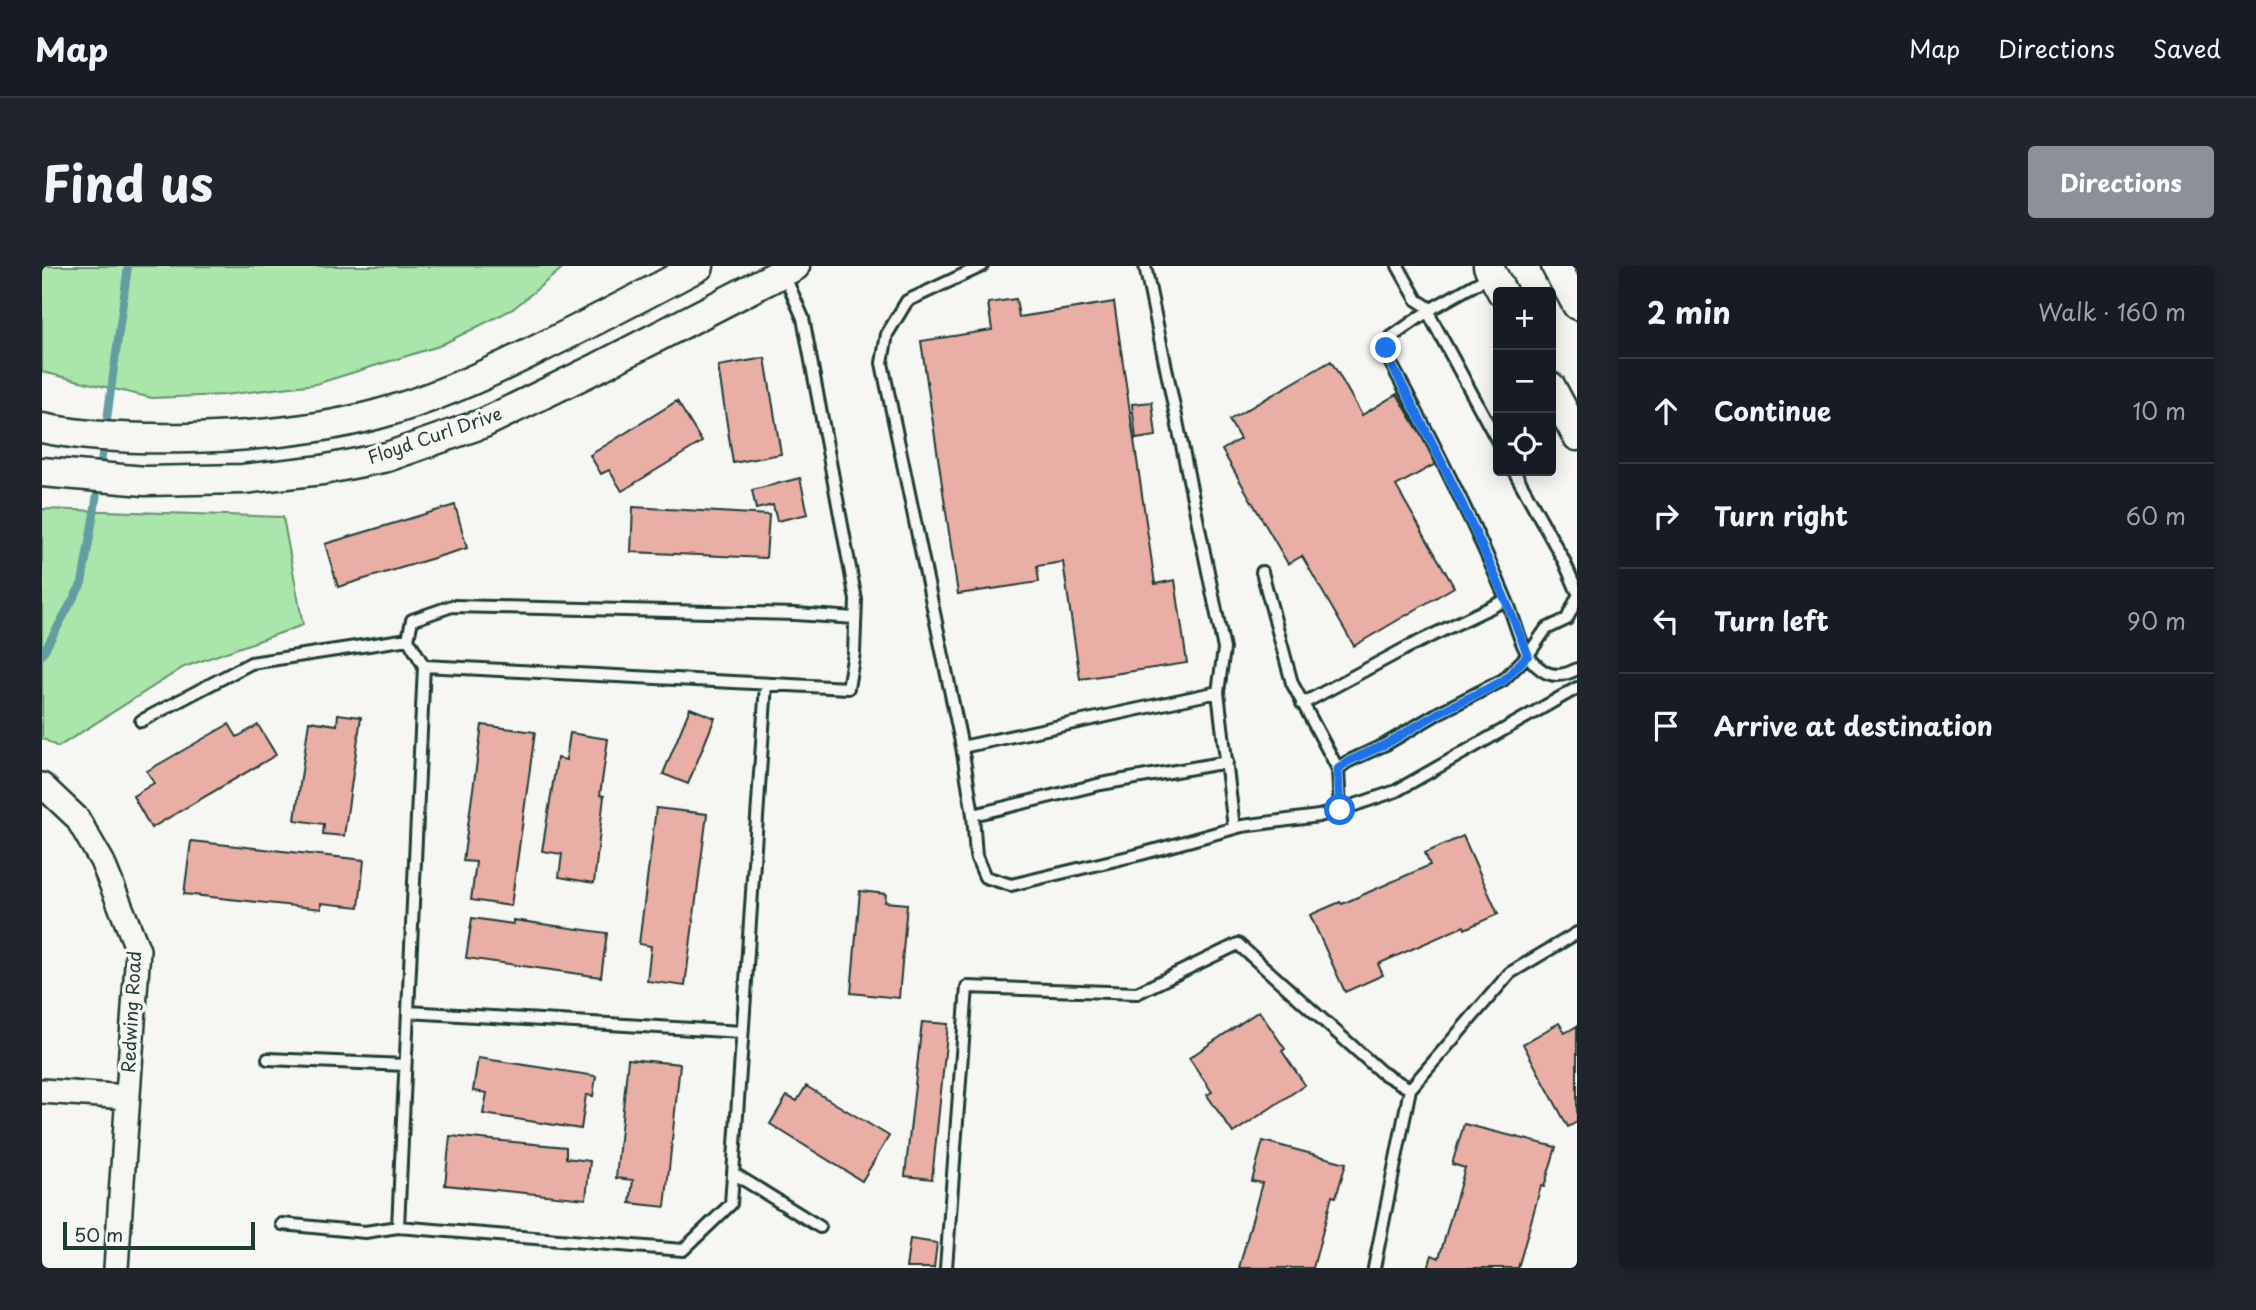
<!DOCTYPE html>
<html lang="en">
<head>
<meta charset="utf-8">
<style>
	:root { --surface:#171b24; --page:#20242c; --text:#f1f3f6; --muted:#9ea1a6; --line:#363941; --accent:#8c9099 }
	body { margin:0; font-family:"Playpen Sans",sans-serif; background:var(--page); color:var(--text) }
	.controls { position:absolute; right:21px; top:21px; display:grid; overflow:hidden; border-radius:7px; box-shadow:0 4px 18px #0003 }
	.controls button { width:63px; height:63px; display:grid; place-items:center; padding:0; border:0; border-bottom:2px solid var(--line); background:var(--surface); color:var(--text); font:35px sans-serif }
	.scale { position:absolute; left:21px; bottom:18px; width:192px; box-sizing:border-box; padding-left:7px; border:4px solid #1f3d34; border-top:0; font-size:19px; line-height:24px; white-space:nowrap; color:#1f3d34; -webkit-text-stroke:5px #f6f6f2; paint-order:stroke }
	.stop { position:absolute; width:21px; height:21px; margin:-16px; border:5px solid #1a73e8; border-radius:50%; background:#fff }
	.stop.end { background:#1a73e8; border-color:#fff; box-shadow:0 2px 7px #0008 }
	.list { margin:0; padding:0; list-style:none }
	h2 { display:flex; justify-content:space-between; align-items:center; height:91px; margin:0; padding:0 28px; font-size:30px }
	h2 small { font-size:23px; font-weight:400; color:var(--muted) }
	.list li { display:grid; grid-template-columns:46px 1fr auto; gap:21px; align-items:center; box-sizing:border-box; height:105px; padding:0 28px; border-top:2px solid var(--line) }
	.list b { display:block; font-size:26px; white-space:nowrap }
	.list em { font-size:23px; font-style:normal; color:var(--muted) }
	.icon { flex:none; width:38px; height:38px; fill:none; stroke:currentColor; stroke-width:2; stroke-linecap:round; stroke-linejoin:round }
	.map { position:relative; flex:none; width:1535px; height:1002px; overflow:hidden; border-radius:7px }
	header { display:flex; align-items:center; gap:42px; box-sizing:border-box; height:98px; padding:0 35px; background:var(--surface); border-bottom:2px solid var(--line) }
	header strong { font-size:33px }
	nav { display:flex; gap:38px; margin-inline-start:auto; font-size:24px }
	.intro { display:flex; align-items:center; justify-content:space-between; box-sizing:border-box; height:168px; padding:0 42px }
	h1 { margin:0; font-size:49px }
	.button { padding:18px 32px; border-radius:7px; background:var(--accent); color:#fff; font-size:24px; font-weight:700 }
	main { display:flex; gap:42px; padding:0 42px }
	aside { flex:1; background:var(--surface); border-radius:7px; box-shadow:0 4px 18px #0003 }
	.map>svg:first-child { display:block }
	.green { fill:#aae5ab; stroke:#649170; stroke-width:2 }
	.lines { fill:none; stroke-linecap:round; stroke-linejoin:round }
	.stream { stroke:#629ea1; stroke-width:8 }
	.building { fill:#e9aea6; stroke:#1f3d34; stroke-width:2 }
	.service-casing { stroke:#1f3d34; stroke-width:16 }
	.minor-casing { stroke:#1f3d34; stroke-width:28 }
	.tertiary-casing { stroke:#1f3d34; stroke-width:33 }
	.service { stroke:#f6f6f2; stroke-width:10 }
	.minor { stroke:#f6f6f2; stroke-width:23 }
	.tertiary { stroke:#f6f6f2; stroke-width:28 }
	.route { stroke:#1a73e8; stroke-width:9 }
	.labels { text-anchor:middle; stroke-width:7; stroke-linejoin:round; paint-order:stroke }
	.street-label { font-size:18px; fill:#1f3d34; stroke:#f6f6f2 }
</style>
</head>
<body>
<header>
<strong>Map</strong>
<nav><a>Map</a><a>Directions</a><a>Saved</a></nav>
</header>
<div class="intro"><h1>Find us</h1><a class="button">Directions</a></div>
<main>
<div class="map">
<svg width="1535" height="1002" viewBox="0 0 1535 1002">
	<rect width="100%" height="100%" fill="#f6f6f2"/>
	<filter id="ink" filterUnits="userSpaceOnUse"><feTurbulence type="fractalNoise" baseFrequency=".0143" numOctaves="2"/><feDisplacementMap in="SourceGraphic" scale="14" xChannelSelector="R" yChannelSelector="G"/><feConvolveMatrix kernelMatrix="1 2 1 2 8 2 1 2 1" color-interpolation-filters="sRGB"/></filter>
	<g filter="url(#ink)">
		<path class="green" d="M0 0H523L471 43 397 80 274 118 182 129 110 132 0 106Z
			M0 243 241 251 261 359 142 401 16 481 0 472Z"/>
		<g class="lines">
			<path class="stream" d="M0 389 40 317 53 241 86 0"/>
		</g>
		<path class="building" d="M974 33 977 51 1072 36 1113 318 1133 314 1145 397 1038 413 1021 296 995 300 997 316 916 328 879 75 950 64 946 37Z
			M723 92 739 188 691 197 676 100Z
			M1289 95 1320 149 1355 128 1395 197 1354 220 1412 321 1312 380 1260 290 1246 298 1180 184 1198 173 1187 154Z
			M635 135 660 176 580 225 567 204 559 208 548 189Z
			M1110 136 1114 170 1094 173 1090 138Z
			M758 212 766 248 735 255 731 239 714 243 710 224Z
			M413 239 425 282 296 321 283 278Z
			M591 241 727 249 724 292 589 286Z
			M648 442 673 452 646 518 621 508Z
			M296 448 319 451 302 570 281 568 282 558 253 554 267 455 295 459Z
			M187 458 195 471 216 459 234 489 109 562 91 530 112 517 105 505Z
			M440 459 493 466 469 640 429 634 434 596 421 595Z
			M528 467 566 473 558 529 562 530 552 617 517 611 520 588 500 585 515 492 524 494Z
			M614 542 665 548 643 720 605 715 609 680 597 678Z
			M1421 570 1456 648 1423 663 1422 660 1336 698 1341 709 1303 726 1268 649 1298 636 1300 638 1388 599 1383 587Z
			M149 575 322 594 317 641 279 637V643L142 628Z
			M818 625 844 628 843 636 865 638 857 732 809 727Z
			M430 652 471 658V654L565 667 559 711 424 692Z
			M1217 745 1243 783 1240 785 1263 819 1191 867 1165 829 1170 826 1147 792Z
			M880 756 906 758 890 913 863 910Z
			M1517 757 1523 767 1535 760V856L1526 861 1481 778Z
			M436 792 554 810 551 830 544 829 539 863 441 848 445 827 431 825Z
			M586 793 638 798 623 941 588 937 591 914 574 912Z
			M764 820 847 870 820 915 728 858 745 830 755 835Z
			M1422 858 1514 881 1502 921 1499 920 1476 1002H1386L1390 989 1397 992 1423 902 1410 898Z
			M408 870 524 881V892L548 895 544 933 403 919Z
			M1221 875 1304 897 1294 931 1290 930 1271 1002H1197L1220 917 1210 915Z
			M868 973 895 977 892 1002H864Z"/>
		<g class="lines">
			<g class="service-casing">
				<path id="service" d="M940 0 865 35 845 68 840 97 920 481 1176 426 1182 383 1103 0
					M1356 0 1375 34 1389 43 1348 72 1344 82 1346 92C1390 173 1431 254 1466 338 1475 359 1480 391 1500 404 1511 412 1524 409 1535 403
					M1450 9 1389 43 1388 50 1456 176
					M1472 205 1522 295 1535 325
					M1220 306 1250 417 1296 503
					M382 400 366 373 370 354 410 340 753 348 813 352
					M724 418 689 938 641 984 356 961 382 400 806 422 812 387 814 334 761 52 741 6
					M1176 426 1192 562
					M1260 438 1366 381 1464 334
					M99 455 209 397 366 373
					M920 481 931 549 934 590 943 611 969 619 1099 588 1200 560 1277 550 1298 544 1354 525 1535 422
					M1298 544 1296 503 1305 496 1344 478 1398 446 1461 414 1486 389 1504 363 1525 353 1535 332
					M931 549 1059 518 1185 496
					M366 746 700 766
					M226 793 363 799
					M691 907 778 961
					M240 958 323 966 356 961
					M904 1002 925 721 1095 727 1196 678 1339 806 1368 823 1468 707 1535 667
					M1332 1002 1368 823"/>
			</g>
			<g class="minor-casing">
				<path id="minor" d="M0 519 35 552 60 595 96 684 74 1002
					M0 825 86 831"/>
			</g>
			<g class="tertiary-casing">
				<path id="tertiary" d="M1446 0 1460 26
					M1514 0 1535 39
					M1509 121 1535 170
					M0 162C48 172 100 173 149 172 210 170 274 165 333 149 386 135 437 112 486 88 544 60 600 30 657 0
					M0 206 103 215 201 213 280 204 345 191 442 157 557 101 753 0"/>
			</g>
			<use href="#service" class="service"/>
			<use href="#minor" class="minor"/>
			<use href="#tertiary" class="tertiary"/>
		</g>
	</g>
	<g class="lines" filter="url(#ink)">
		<path class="route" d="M1298 544 1296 503 1305 496 1344 478 1398 446 1461 415 1486 389C1446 287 1398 189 1346 92L1344 82"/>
	</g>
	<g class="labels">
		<g class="street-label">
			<text transform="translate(393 170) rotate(-19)" y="6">Floyd Curl Drive</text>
			<text transform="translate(90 746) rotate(-87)" y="6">Redwing Road</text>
		</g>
	</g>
</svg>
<div class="controls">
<button>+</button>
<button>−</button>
<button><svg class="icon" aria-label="locate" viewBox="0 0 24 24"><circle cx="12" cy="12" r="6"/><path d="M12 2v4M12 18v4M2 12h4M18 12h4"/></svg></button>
</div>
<div class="scale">50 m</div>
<div class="stop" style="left:1298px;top:544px"></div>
<div class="stop end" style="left:1344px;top:82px"></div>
</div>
<aside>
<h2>2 min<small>Walk · 160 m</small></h2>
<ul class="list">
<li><svg class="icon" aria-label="ahead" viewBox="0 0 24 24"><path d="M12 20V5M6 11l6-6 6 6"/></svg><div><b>Continue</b></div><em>10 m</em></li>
<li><svg class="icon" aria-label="right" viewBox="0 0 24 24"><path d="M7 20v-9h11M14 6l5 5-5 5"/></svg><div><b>Turn right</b></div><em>60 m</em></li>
<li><svg class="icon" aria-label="left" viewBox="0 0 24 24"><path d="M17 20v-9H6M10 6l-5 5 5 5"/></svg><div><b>Turn left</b></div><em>90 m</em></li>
<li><svg class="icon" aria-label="arrive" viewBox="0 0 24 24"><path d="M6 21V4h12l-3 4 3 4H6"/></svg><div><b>Arrive at destination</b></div></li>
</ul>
</aside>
</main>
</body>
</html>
